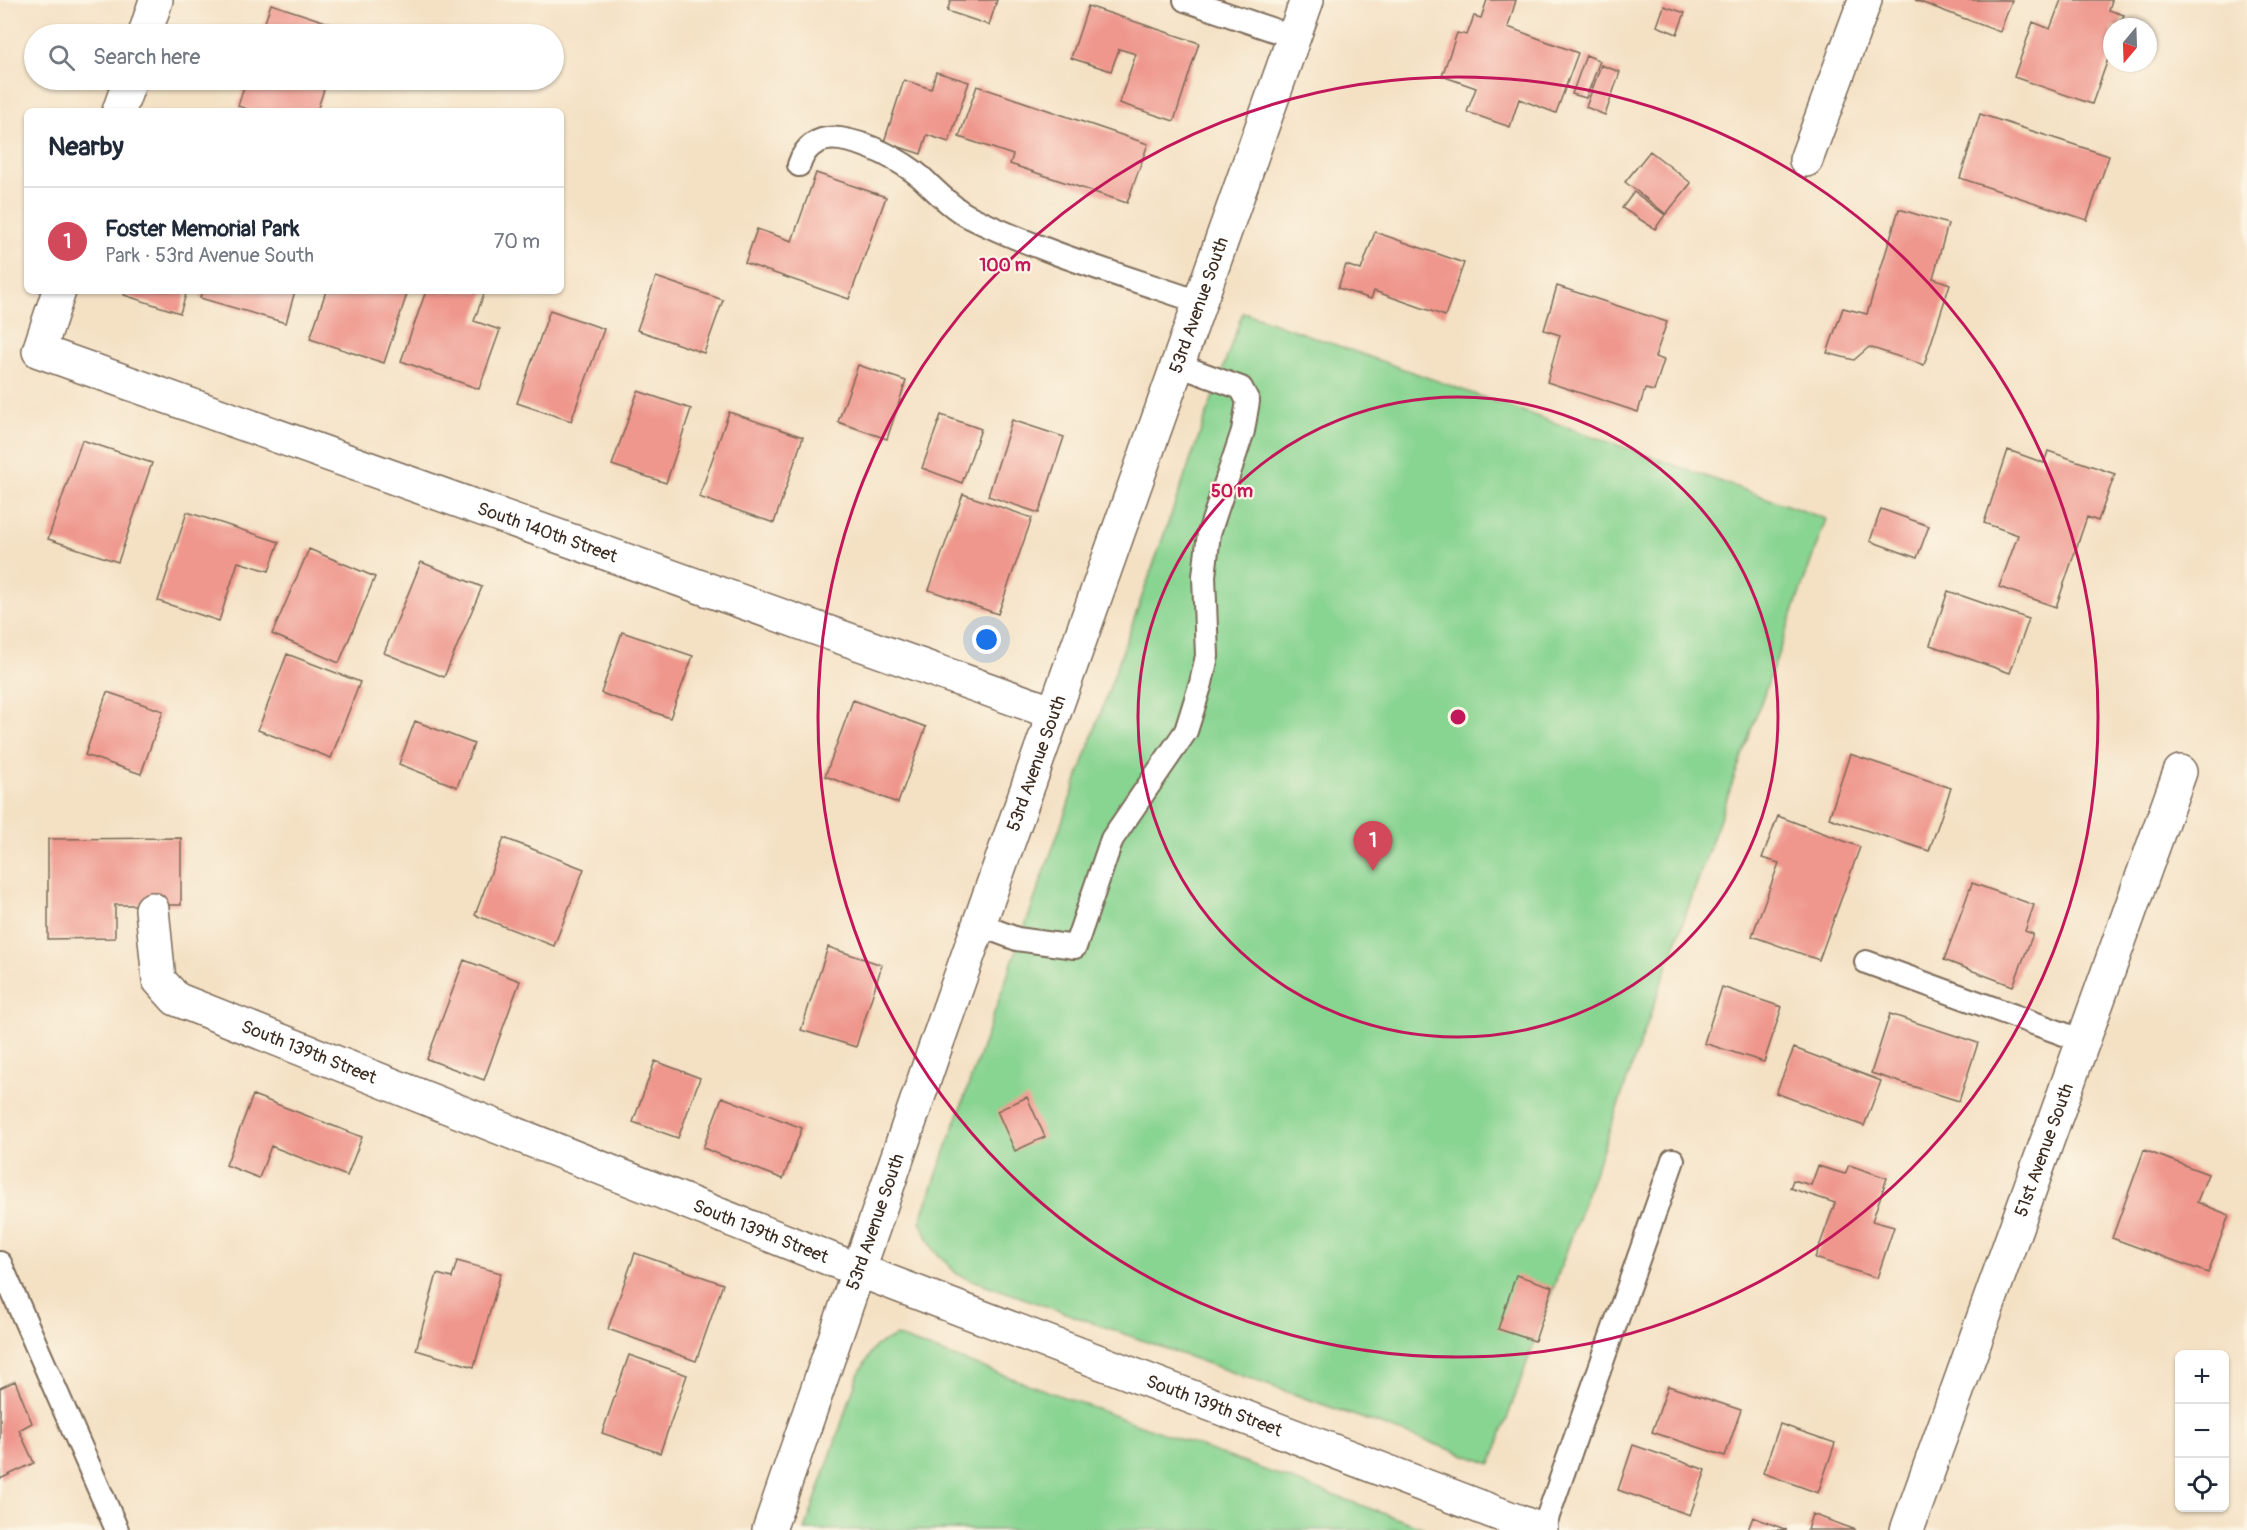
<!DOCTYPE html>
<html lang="en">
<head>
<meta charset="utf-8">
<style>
	:root { --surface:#fff; --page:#f2f2f3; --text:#1f2937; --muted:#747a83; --line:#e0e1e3; --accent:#d1495b }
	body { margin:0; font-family:Pangolin,sans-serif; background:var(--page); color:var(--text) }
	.controls { position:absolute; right:18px; bottom:18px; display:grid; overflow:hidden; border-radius:9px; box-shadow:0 2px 4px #0004 }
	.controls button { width:54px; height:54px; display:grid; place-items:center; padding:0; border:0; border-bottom:2px solid var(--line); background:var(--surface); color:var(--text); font:30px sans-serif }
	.compass { position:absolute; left:2103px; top:18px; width:54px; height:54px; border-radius:50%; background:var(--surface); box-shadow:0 2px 4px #0004; rotate:199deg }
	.you { position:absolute; left:987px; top:640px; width:21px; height:21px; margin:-15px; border:4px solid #fff; border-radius:50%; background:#1a73e8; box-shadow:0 0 0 9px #1a73e833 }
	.badge { display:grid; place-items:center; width:39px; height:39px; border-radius:50%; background:var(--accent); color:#fff; font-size:20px; font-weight:700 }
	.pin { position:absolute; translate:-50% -50px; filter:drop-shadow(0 2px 3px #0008) }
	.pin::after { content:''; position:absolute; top:32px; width:21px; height:18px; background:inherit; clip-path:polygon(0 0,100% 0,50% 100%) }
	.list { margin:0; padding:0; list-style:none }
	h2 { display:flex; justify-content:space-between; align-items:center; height:78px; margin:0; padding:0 24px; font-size:26px }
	h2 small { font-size:20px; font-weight:400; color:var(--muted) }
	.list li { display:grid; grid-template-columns:39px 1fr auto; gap:18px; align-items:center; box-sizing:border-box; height:108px; padding:0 24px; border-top:2px solid var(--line) }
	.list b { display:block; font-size:22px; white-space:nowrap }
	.list p { margin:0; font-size:20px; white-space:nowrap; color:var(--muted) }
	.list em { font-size:20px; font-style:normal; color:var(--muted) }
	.icon { flex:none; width:33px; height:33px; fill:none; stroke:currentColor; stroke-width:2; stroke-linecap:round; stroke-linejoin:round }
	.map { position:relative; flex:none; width:2247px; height:1530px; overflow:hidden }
	.search { position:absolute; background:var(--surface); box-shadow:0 2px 4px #0004; left:24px; top:24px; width:540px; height:66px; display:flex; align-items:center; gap:15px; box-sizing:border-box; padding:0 21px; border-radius:33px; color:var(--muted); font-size:22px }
	.panel { position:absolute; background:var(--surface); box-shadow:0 2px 4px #0004; left:24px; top:108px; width:540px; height:186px; border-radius:9px }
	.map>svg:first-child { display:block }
	.green { fill:#88d491; stroke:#627f58; stroke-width:1.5 }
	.building { fill:#ef978d }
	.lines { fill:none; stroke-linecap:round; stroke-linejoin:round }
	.lane-casing { stroke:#7c6a58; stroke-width:26 }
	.street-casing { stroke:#7c6a58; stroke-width:36 }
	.lane { stroke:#fff; stroke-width:22 }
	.street { stroke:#fff; stroke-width:33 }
	.ring { fill:none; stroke:#c2185b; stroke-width:3 }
	.labels { text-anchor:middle; stroke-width:4.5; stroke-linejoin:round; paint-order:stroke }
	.street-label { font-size:18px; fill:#3b2a1e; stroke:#fcf5e5 }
	.centre { fill:#c2185b; stroke:#fcf5e5; stroke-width:3 }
	.ring-label { font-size:18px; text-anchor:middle; font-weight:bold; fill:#c2185b; stroke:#fcf5e5; stroke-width:4.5; stroke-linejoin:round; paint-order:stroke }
</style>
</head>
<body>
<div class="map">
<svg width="2247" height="1530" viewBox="0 0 2247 1530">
	<rect width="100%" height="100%" fill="#fcf5e5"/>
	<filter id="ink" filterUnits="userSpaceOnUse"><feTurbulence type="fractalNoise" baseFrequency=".0167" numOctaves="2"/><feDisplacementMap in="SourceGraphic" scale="12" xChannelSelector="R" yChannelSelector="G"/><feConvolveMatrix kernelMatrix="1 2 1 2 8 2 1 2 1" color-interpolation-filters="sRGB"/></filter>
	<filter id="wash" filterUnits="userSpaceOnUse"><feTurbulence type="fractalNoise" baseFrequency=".008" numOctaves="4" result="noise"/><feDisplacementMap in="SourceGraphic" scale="24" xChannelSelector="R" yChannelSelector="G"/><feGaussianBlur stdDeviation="1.35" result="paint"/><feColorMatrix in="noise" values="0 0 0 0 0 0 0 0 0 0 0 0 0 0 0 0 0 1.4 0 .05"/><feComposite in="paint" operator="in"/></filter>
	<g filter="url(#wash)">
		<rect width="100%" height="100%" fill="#f4e1c4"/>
		<path class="green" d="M1243 312 1826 519 1491 1464 958 1275 934 1250 920 1222Z
			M896 1336 1429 1530H805L858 1375 875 1346Z"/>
		<g id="blocks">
			<path class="building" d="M951 0H997L989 25 947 11Z
				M1487 0H1516L1508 27 1578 53 1556 113 1519 99 1510 127 1467 112 1476 88 1442 76 1457 33 1467 35 1474 16 1481 18Z
				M1915 0H2012L2000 32Z
				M2061 0H2112L2109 10 2124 15 2119 27H2112V48L2092 104 2014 77 2033 22 2050 29Z
				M271 4 344 28 342 34H261Z
				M1088 6 1199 43 1174 121 1119 103 1136 54 1119 49 1111 71 1071 58Z
				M1664 6 1685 13 1677 34 1657 26Z
				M1586 55 1600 61 1586 98 1572 94Z
				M1601 65 1620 72 1605 115 1586 107Z
				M936 72 969 82 949 142 927 135 921 154 884 142 904 80 931 89Z
				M246 80H327L317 111H254L238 106Z
				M977 86 1148 144 1127 203 1010 164 1013 155 959 137Z
				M1980 114 2109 156 2087 220 1960 178Z
				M1650 151 1691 183 1666 214 1625 182Z
				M816 173 886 197 849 299 745 263 757 229 792 241Z
				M1634 192 1665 215 1655 229 1622 208Z
				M1899 209 1948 224 1933 278 1950 284 1924 365 1869 347 1854 360 1827 353 1843 308 1867 314Z
				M1375 232 1464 263 1445 316 1374 291 1371 299 1338 288 1346 265 1361 270Z
				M656 277 723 300 704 353 637 330Z
				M1557 286 1667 322 1655 357 1664 360 1654 391 1645 389 1638 412 1547 382 1560 335 1544 330Z
				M125 291H187L180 313 124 295Z
				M202 291H295L286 323 200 298Z
				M326 291H408L384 363 310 339Z
				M426 291H485L474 321 500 330 479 389 401 361Z
				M550 310 604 329 571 421 517 403Z
				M858 365 906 381 887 439 838 422Z
				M638 391 691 409 666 483 612 465Z
				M729 412 803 437 774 523 699 497Z
				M941 415 981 429 962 483 922 468Z
				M1012 420 1064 437 1039 513 988 496Z
				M82 440 152 463 118 562 48 539Z
				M2008 450 2044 463 2048 451 2115 474 2098 521 2087 517 2056 607 1999 587 2018 535 1984 523Z
				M963 494 1032 518 998 614 929 590Z
				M1881 509 1929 526 1917 558 1870 541Z
				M187 512 279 542 269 571 238 562 219 621 158 601Z
				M309 549 375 577 339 663 272 634Z
				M421 562 482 587 444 677 384 653Z
				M1948 591 2029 619 2010 673 1930 645Z
				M622 632 693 656 670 718 601 693Z
				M287 654 360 682 331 758 258 730Z
				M107 692 163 711 141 774 85 755Z
				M853 700 926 727 898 803 825 776Z
				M415 721 474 744 457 787 399 764Z
				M1850 754 1951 788 1929 851 1829 818Z
				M1778 816 1860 847 1819 960 1752 936 1779 863 1762 858Z
				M181 838V905H115V938L48 939V839Z
				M504 838 584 869 554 946 475 915Z
				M1972 883 2034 905 2025 931 2033 934 2013 986 1944 960Z
				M828 947 882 965 856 1047 801 1030Z
				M464 960 520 981 484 1080 427 1059Z
				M1722 987 1782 1007 1764 1062 1704 1043Z
				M1890 1014 1978 1043 1959 1101 1871 1073Z
				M1794 1048 1881 1081 1864 1126 1776 1093Z
				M655 1061 700 1078 678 1138 633 1122Z
				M253 1095 362 1137 347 1176 271 1146 259 1178 226 1165Z
				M722 1097 802 1128 783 1179 703 1148Z
				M1027 1097 1045 1137 1015 1151 997 1111Z
				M2144 1150 2208 1174 2197 1202 2229 1215 2208 1273 2112 1238Z
				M1849 1165 1887 1178 1872 1221 1894 1227 1877 1278 1815 1258 1835 1203 1790 1188 1793 1180 1811 1185 1818 1166 1845 1174Z
				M635 1253 723 1284 696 1361 608 1329Z
				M457 1261 501 1273 474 1367 416 1350 437 1274 452 1278Z
				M1516 1275 1553 1287 1535 1341 1498 1329Z
				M629 1355 687 1375 660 1453 602 1433Z
				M15 1381 32 1423 19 1430 34 1463 0 1479V1388Z
				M1668 1386 1741 1410 1725 1456 1652 1432Z
				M1780 1424 1835 1443 1818 1493 1763 1473Z
				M1633 1445 1706 1470 1690 1515 1618 1490Z
				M1812 1514 1856 1530H1807Z
				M1753 1517 1787 1530H1748Z"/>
		</g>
	</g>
	<g filter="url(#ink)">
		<use href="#blocks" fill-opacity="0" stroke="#7c6a58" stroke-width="1.5"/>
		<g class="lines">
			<g class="lane-casing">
				<path id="lane" d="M1185 0 1294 37
					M799 165C805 146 819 136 840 139 868 143 901 160 922 178 937 192 953 209 972 218 1044 253 1124 276 1199 302
					M980 925 1017 939 1075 947 1112 839 1186 731 1201 683 1207 656 1204 576 1209 533 1243 431 1248 401 1241 388 1178 365
					M1866 962 2083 1041
					M0 1263 117 1530
					M1543 1530 1673 1160"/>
			</g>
			<g class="street-casing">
				<g id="street">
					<path d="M145 34 156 0"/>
					<path d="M119 111 130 80"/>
					<path d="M1806 160 1865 0"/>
					<path id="s1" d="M59 291 39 351 1054 713"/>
					<path id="s2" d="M152 909 159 980 176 999 858 1270 1541 1530"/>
					<path id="s3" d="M769 1530 933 1054 1307 0"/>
					<path id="s4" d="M1907 1530 2180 772"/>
				</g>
			</g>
			<use href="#lane" class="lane"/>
			<use href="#street" class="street"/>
		</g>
	</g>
	<g class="ring">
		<circle cx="1458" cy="717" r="320"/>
		<circle cx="1458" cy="717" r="640"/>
	</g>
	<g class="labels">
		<g class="street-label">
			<text dy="6" stroke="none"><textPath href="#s3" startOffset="1298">53rd Avenue South</textPath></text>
			<text dy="6" stroke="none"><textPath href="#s1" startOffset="603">South 140th Street</textPath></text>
			<text dy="6" stroke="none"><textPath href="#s3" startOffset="812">53rd Avenue South</textPath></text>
			<text dy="6" stroke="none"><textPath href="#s2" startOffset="240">South 139th Street</textPath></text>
			<text dy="6" stroke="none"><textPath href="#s4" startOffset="404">51st Avenue South</textPath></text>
			<text dy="6" stroke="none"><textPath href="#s3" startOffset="326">53rd Avenue South</textPath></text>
			<text dy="6" stroke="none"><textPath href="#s2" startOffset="726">South 139th Street</textPath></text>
			<text dy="6" stroke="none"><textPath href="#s2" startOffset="1212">South 139th Street</textPath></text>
		</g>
	</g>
	<circle cx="1458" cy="717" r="9" class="centre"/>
	<g class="ring-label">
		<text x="1005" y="271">100 m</text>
		<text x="1232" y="497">50 m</text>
	</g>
</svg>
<div class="controls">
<button>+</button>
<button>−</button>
<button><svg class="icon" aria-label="locate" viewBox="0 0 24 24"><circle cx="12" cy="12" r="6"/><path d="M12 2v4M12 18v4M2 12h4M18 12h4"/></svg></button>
</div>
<svg class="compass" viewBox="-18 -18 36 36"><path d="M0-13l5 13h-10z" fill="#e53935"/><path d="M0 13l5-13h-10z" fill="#747a83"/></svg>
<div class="you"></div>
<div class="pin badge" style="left:1373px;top:871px">1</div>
<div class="search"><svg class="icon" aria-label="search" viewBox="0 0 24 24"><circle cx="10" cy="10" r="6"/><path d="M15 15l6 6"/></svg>Search here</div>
<section class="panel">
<h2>Nearby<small></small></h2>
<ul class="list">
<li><span class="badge">1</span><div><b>Foster Memorial Park</b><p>Park · 53rd Avenue South</p></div><em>70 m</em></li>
</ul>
</section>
</div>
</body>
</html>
